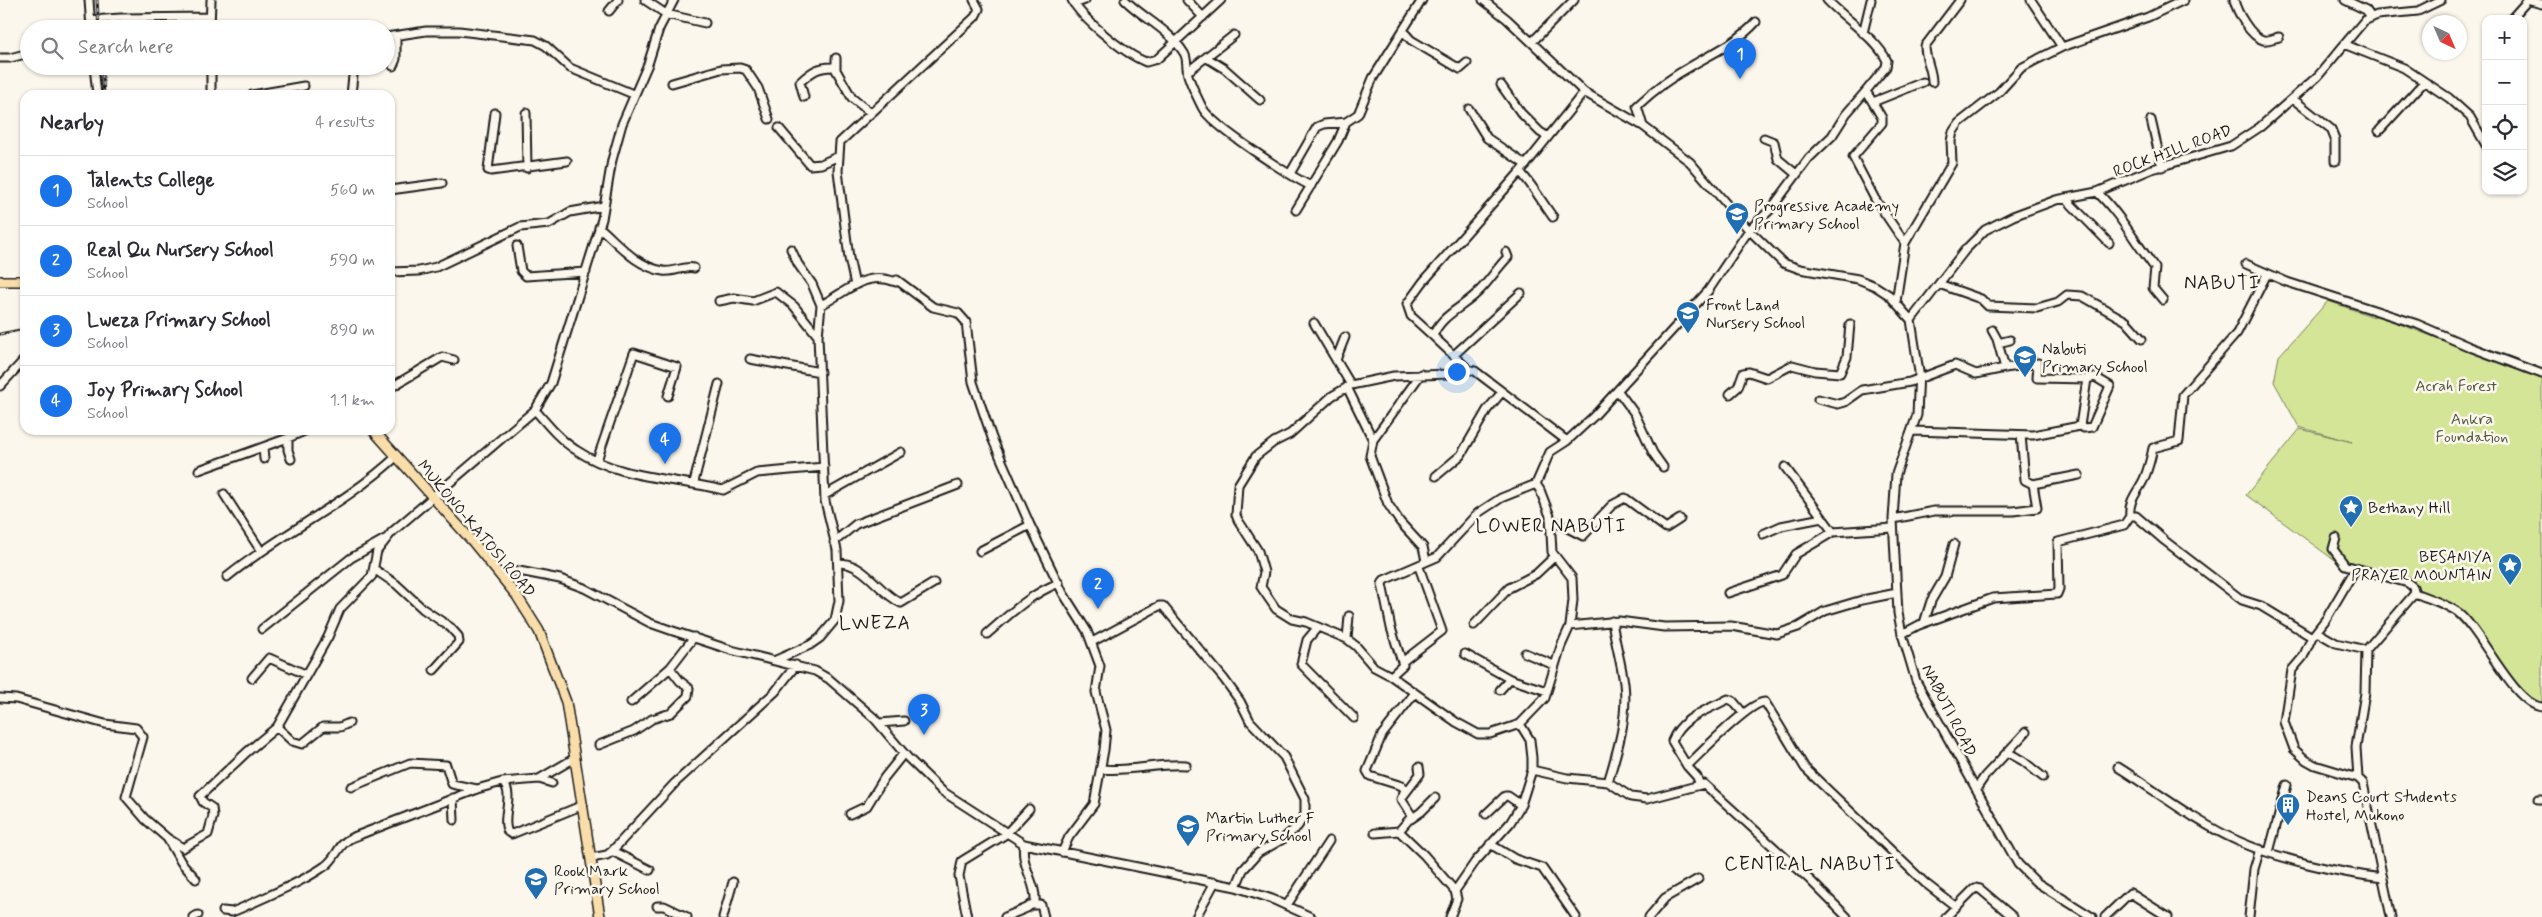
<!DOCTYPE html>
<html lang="en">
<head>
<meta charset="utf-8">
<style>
	:root { --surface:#fff; --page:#f7f7f7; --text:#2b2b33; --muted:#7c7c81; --line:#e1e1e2; --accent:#1a73e8 }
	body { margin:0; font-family:Mynerve,sans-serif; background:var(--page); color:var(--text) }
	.controls { position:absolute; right:15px; top:15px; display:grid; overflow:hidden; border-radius:10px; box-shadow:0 1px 4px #0004 }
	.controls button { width:45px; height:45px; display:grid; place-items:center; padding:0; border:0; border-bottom:1px solid var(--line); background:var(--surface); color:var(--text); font:25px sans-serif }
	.compass { position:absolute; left:2422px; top:15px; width:45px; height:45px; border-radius:50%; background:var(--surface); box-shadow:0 1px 4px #0004; rotate:136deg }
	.you { position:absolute; left:1456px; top:371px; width:18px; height:18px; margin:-12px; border:4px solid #fff; border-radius:50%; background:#1a73e8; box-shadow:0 0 0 8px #1a73e833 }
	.badge { display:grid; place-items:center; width:32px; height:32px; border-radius:50%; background:var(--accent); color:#fff; font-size:16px; font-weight:700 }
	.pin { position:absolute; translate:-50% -41px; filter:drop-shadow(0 1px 2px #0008) }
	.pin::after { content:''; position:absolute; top:26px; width:18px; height:15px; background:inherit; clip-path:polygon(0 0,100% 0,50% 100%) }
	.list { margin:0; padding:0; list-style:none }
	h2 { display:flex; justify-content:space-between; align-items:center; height:65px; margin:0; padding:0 20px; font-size:21px }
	h2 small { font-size:16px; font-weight:400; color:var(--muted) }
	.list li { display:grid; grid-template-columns:32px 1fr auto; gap:15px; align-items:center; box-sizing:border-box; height:70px; padding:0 20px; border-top:1px solid var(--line) }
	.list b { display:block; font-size:19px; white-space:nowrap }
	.list p { margin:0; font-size:16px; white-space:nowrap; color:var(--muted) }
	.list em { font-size:16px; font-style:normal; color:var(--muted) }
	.icon { flex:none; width:28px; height:28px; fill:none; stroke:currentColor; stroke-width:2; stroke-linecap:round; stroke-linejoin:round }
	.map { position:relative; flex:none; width:2542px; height:917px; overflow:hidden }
	.search { position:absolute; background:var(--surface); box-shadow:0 1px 4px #0004; left:20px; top:20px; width:375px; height:55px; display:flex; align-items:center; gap:12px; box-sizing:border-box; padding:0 18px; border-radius:28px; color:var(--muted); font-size:19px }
	.panel { position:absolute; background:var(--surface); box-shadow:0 1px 4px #0004; left:20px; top:90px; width:375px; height:345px; border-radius:15px }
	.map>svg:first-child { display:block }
	.green { fill:#d4e598; stroke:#78805a }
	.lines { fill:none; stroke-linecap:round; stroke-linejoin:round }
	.minor-casing { stroke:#1c1c1c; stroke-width:11 }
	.major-casing { stroke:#1c1c1c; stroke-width:12 }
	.minor { stroke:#fbf7ec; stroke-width:7 }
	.major { stroke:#f9deab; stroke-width:9 }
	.rail-casing { stroke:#1c1c1c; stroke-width:3 }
	.rail { stroke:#fbf7ec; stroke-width:1; stroke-dasharray:4; stroke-linecap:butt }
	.labels { text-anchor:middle; stroke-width:5; stroke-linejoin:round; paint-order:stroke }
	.street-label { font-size:16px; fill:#1c1c1c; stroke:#fbf7ec }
	.poi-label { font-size:16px; fill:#1c1c1c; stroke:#fbf7ec; text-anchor:start }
	.park-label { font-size:16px; fill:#535841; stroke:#fbf7ec }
	.quarter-label { font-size:19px; letter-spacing:1px; fill:#1c1c1c; stroke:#fbf7ec }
</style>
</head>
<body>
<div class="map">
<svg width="2542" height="917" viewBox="0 0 2542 917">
	<rect width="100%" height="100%" fill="#fbf7ec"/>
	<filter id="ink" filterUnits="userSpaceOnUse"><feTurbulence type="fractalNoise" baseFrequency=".02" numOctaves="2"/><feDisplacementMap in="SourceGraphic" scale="10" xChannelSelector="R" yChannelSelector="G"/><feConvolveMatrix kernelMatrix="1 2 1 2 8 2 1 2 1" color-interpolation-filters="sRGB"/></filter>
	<g filter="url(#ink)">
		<path class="green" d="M2328 301 2374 317 2376 315 2542 378V707L2540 708 2445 606 2409 585 2349 571 2246 495 2300 429 2352 442 2299 427 2274 382 2279 356Z"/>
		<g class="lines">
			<g class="minor-casing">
				<path id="minor" d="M89 0 91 29
					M645 0 666 14 705 23
					M1072 0C1082 19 1125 54 1146 62L1157 59 1221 0
					M1125 0C1143 18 1170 30 1184 53 1188 59 1186 68 1188 75 1191 85 1197 97 1202 107 1210 125 1292 177 1311 186
					M1187 0 1203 17
					M1483 0 1507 19 1584 92 1643 126 1690 162 1749 230 1783 263 1800 269 1858 279 1875 286 1889 295 1911 320
					M1827 0C1844 18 1878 40 1887 61L1886 67 1866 91 1882 118V123L1853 157 1875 199 1905 243
					M2031 0 2062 47
					M2234 0C2237 12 2250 36 2263 40 2269 41 2274 38 2279 37
					M2345 0 2366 10 2371 17
					M2527 0 2542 4
					M1074 4 1085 0
					M609 11 618 0
					M2511 19 2528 0
					M91 20 121 18 210 17
					M210 29 211 0
					M1403 31 1411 40 1460 69 1467 63
					M1863 33 1871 0
					M386 37 426 31H459L535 40 546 46 570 68 633 94
					M1532 42 1574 0
					M2346 45 2404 68 2449 98 2470 117 2486 145
					M0 58H10L29 53
					M836 58V70L852 98 871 113
					M1207 58 1225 69 1260 100
					M94 66 97 95
					M211 66V95
					M393 66 396 59V37
					M1187 68 1191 69 1234 35
					M1932 82C1932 69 1925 59 1925 46L1960 0
					M672 83 721 69 740 68 746 70 758 88 769 119
					M1501 85 1521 113 1540 132 1548 137
					M252 95 304 86
					M351 95 354 66
					M804 97 800 82C812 71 819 66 836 67
					M2293 99 2331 129 2335 139V161
					M1873 102 1923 82
					M1469 109 1487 138 1526 165
					M495 113 488 170 491 171 567 161
					M526 113 527 168
					M2151 120 2162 167
					M1643 126 1637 106C1653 91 1673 76 1693 65 1715 52 1738 42 1756 22
					M779 128 810 165 821 164 839 156
					M2379 131 2424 82
					M1764 138 1774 142 1778 159 1796 174
					M1291 172 1317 127 1324 124 1346 122 1358 114 1373 78 1422 0
					M390 190 442 183
					M2097 192C2120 214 2135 242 2155 268L2153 288 2163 300
					M2065 198 2109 243
					M1296 210 1338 141 1346 122
					M1553 217C1546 208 1527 177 1520 172L1584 92
					M599 227C619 244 635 266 663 271 674 273 685 265 694 268
					M517 246 521 271 526 276 586 272
					M2246 264 2287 282 2417 324 2470 347 2542 374
					M390 272 419 271 436 267 520 227 549 224 570 212 604 206
					M1939 284 1981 299 1988 306 2037 308 2058 302 2067 295 2082 296 2126 321 2142 339
					M855 285 849 258 838 171 840 142 975 17 979 9 974 0
					M719 301 734 298 753 301 776 292 794 306 818 336
					M1896 302 1905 243 1952 163 1951 141 1953 132 1959 123 1999 92 2021 68 2038 59 2062 47 2148 17 2184 0
					M821 305C848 291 865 270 896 282L897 280 933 307 958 313 966 322 973 382 992 438 1030 525 1063 593 1087 631 1100 666 1096 692 1106 730 1104 750 1094 804 1069 837 1062 852
					M1911 320 1919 372 1917 415 1896 474 1893 519 1898 613 1902 634 1916 681 2018 864 2036 882 2092 917
					M1911 320 1965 250 1985 230 2013 216 2056 200 2097 192 2152 169 2231 146 2260 127 2318 76 2364 21 2377 15 2418 11 2441 0
					M1314 323 1351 385
					M1433 336 1411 316 1407 304 1423 282 1520 172
					M1998 343 2010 340
					M1454 355 1521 293
					M750 359 820 372
					M1336 360 1345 337
					M2005 368 2038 363 2037 378 2087 379
					M1468 369 1433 336C1441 314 1465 307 1480 290 1490 280 1497 268 1508 257L1506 252
					M1421 374 1373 440 1370 456 1388 504 1400 522 1423 547 1426 561
					M0 386 25 359
					M1347 387 1373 440
					M390 388 442 357 454 360
					M1618 391 1635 414 1653 453 1663 467
					M1730 394 1738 387 1743 373 1749 372 1767 378 1792 365 1815 371 1840 373 1847 357 1850 324
					M1818 399 1838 404 1845 402 1862 390 1910 382 1955 365 1976 374 2005 368 1997 339 1992 330
					M535 410C547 424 560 440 576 450 619 479 675 478 723 490L757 473 824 467
					M1913 431 2033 435 2080 426 2087 379 2095 377 2110 386 2092 427 2084 428 2080 426
					M288 438 307 430
					M1567 441 1475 371 1468 369 1465 372 1450 374 1394 376 1351 385 1332 396 1290 434 1274 442 1256 456 1238 485 1236 515 1238 520 1258 551 1264 572 1261 587 1276 609 1292 619 1306 622 1347 639 1356 646 1374 667 1391 676 1456 722 1478 734H1490L1520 724 1545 698 1561 646 1570 626 1573 600 1572 578 1552 552 1550 516 1540 490 1536 484 1550 452 1567 441 1594 416 1708 291 1749 230 1771 209 1809 158 1832 136 1846 114 1866 91
					M263 447 264 459
					M597 460 634 353 677 367 668 396
					M1785 467 1833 532
					M199 470 288 438V450L291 459
					M1436 476 1461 455 1487 410 1502 392
					M694 482 719 384
					M2033 484 2079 475
					M224 494 261 551
					M825 495 901 452
					M2130 516H2136L2165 541 2242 600 2261 606 2312 637
					M1550 519 1583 536 1612 505 1625 498 1666 528 1680 519
					M1893 519 1934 511H2013L2037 508 2033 484 2025 480 2021 435
					M1763 534 1781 526 1822 518
					M2336 538 2333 549 2345 565 2408 583 2413 587 2415 593 2366 650 2365 693 2356 747 2358 778
					M834 542 856 524 958 485
					M980 551 1030 525
					M839 563C865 563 879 593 901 603L934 583
					M2356 568 2326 619 2312 637 2303 657 2292 670 2284 722 2294 749 2306 760 2315 765 2358 778 2363 783 2391 917
					M374 569 396 584 423 609 450 627 458 636 459 642 434 670
					M501 576 519 571 560 579 584 588 650 623 673 631 731 650 815 671 829 679 874 718 908 758 942 791 1024 844 1236 887 1272 899 1311 917
					M227 577C281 533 346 504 397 456
					M1728 593 1782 575 1796 554 1833 532 1893 528
					M2415 593C2429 599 2448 604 2460 614 2481 631 2514 705 2542 707
					M1924 623 1931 601 1945 577 1954 544
					M1474 625 1509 588 1536 574 1554 557
					M1570 626 1619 621 1664 627 1731 626 1777 634 1798 627 1825 611 1862 600 1897 593
					M1317 628 1307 640 1301 664 1354 718
					M262 629 351 558 385 539
					M2317 632 2336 643 2366 650
					M987 634C1010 614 1030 594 1059 583
					M1902 634 1919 625 1993 598 2057 594 2059 589 2058 542 2124 525 2130 516C2128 500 2138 492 2144 479 2148 469 2151 458 2153 448L2179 441 2183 395 2237 333 2267 274
					M1347 639 1349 616
					M1092 642 1159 606H1163L1224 679 1240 701 1250 721 1284 757 1305 799V814L1298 826 1283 839 1258 853 1243 870 1236 887
					M1525 653 1554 665
					M1465 654 1510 679 1547 691
					M776 660 810 645 820 638 835 620 839 601 837 550 825 501 818 336 821 305 812 284 798 264 791 249
					M1402 662 1442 631 1419 567
					M1391 676 1403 665 1391 628 1382 584 1384 580 1437 557 1478 513 1501 498 1536 484
					M252 678 269 658 305 674
					M1500 690 1510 679
					M1414 694 1382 735 1367 771 1370 776 1402 786 1405 790 1401 799 1412 816 1399 831 1424 855 1455 891
					M0 698 16 699 105 724 136 728 143 737 126 797 145 819 167 838 181 862 196 879
					M631 702 670 668 694 637
					M880 723 904 721
					M277 727 292 741 302 744 323 727H340L349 723
					M599 745 634 731 652 719 671 713 688 696 689 688 680 681 670 668
					M2009 753 2023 761 2043 777
					M1687 766 1672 741C1681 717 1708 710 1728 699L1733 701 1743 713
					M2118 767C2156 791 2197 823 2238 841 2278 859 2340 873 2383 878
					M1101 769C1130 772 1158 763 1186 765
					M1532 770 1567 778 1608 782 1631 797 1647 799 1704 784 1810 880 1847 917
					M539 779 575 758
					M502 782 539 779 552 783
					M1608 782C1618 749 1628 717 1624 683 1621 662 1615 642 1612 621
					M1699 783 1697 777 1687 766C1701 753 1749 702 1765 702L1805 768 1925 883 1955 906
					M351 787 410 763 446 765 452 784 477 789 502 782C516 793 500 818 508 832L512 834 583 805
					M1976 789 1985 776 2026 732
					M1404 795 1420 774 1419 767
					M453 798 454 820
					M2538 799H2542
					M850 814 867 806 884 778 904 753
					M1486 814 1505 796H1508L1521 805
					M1411 819 1421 812 1435 798
					M1375 833 1399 831
					M167 838 183 848 208 834 213 816 212 808 203 802 200 796 247 752 277 727 328 637 340 609 372 576 377 551 392 532 535 410 551 383 602 219 612 160 622 124 648 64 659 29 674 0
					M1490 844 1515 859 1542 868 1576 917
					M612 851 650 870
					M2269 852 2287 785
					M591 858 607 855 612 851 675 783 775 692 796 665
					M1032 905H1041L1044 917
					M1287 905 1329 841
					M657 906H664L687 917
					M223 911 232 912 244 907C271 894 301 883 325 866 337 858 337 845 351 838L475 790
					M193 917 198 915
					M723 917 733 882
					M967 917 959 876 962 861 1006 834 1029 809
					M1005 917 1027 908 1035 902C1037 883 1020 866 1024 844
					M1196 917 1215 882
					M1450 917 1457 899 1455 891 1475 862 1510 823 1521 805 1532 770V758L1530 740 1520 724
					M1649 917 1665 898 1698 879
					M1946 917 1975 888 1980 889 2013 917
					M2105 917 2130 893 2168 917
					M2249 917 2254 869 2260 849"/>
			</g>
			<g class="major-casing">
				<path id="major" d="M0 281H25
					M373 430 473 542 517 596 539 631 566 702 600 917"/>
			</g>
			<use href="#minor" class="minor"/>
			<use href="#major" class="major"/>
			<g class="rail-casing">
				<path id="rail" d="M97 0 99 29
					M102 66 104 95
					M0 334 25 329"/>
			</g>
			<use href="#rail" class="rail"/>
		</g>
	</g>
	<defs>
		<g id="school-pin" transform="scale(1.25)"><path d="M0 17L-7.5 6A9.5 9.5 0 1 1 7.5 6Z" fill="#1f6fb2" stroke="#fbf7ec"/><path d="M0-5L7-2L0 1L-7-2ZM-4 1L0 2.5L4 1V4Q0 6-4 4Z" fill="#fff"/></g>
		<g id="sight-pin" transform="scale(1.25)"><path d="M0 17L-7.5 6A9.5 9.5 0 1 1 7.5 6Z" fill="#1f6fb2" stroke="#fbf7ec"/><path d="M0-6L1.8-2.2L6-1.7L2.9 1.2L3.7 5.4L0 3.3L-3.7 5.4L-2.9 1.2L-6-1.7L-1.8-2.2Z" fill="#fff"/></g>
		<g id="building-pin" transform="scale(1.25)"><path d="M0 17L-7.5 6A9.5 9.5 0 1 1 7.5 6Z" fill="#1f6fb2" stroke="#fbf7ec"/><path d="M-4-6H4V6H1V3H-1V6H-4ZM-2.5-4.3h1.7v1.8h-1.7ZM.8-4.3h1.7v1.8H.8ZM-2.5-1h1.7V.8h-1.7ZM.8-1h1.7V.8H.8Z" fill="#fff"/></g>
	</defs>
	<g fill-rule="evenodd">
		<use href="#school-pin" x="1737" y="214"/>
		<use href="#school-pin" x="1688" y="313"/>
		<use href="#school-pin" x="2025" y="357"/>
		<use href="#sight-pin" x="2351" y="507"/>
		<use href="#sight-pin" x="2510" y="565"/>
		<use href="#building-pin" x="2288" y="805"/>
		<use href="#school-pin" x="1188" y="826"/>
		<use href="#school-pin" x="536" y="879"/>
	</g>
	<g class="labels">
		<g class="street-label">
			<text transform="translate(2172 150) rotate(-20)" y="6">ROCK HILL ROAD</text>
			<text transform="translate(477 528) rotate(50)" y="6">MUKONO-KATOSI ROAD</text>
			<text transform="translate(1950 710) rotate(63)" y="6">NABUTI ROAD</text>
		</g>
		<g class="poi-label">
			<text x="1754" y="211">Progressive Academy<tspan x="1754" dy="18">Primary School</tspan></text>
			<text x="1706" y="310">Front Land<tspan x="1706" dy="18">Nursery School</tspan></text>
			<text x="2042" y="354">Nabuti<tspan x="2042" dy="18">Primary School</tspan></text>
			<text x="2368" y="513">Bethany Hill</text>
			<text x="2492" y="562" text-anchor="end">BESANIYA<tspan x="2492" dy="18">PRAYER MOUNTAIN</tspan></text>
			<text x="2306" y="802">Deans Court Students<tspan x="2306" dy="18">Hostel, Mukono</tspan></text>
			<text x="1206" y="823">Martin Luther F<tspan x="1206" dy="18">Primary School</tspan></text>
			<text x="554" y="876">Rook Mark<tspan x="554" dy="18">Primary School</tspan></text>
		</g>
		<g class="park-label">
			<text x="2456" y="391">Acrah Forest</text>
			<text x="2472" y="424">Ankra<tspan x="2472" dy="18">Foundation</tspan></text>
		</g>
		<g class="quarter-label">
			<text x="2222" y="289">NABUTI</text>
			<text x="1551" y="532">LOWER NABUTI</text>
			<text x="875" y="629">LWEZA</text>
			<text x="1810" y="870">CENTRAL NABUTI</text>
		</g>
	</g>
</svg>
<div class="controls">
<button>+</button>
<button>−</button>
<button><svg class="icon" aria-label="locate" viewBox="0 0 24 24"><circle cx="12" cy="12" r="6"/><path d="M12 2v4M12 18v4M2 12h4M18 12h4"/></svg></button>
<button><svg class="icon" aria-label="layers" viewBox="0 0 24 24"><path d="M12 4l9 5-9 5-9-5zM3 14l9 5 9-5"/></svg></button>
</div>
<svg class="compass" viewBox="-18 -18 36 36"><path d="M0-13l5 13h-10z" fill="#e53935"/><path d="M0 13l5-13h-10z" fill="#7c7c81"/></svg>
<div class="you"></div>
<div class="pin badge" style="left:1740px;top:79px">1</div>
<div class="pin badge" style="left:1098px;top:609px">2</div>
<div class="pin badge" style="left:924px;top:735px">3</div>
<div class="pin badge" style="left:665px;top:464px">4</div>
<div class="search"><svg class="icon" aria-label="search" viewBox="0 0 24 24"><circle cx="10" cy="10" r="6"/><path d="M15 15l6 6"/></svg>Search here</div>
<section class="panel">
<h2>Nearby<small>4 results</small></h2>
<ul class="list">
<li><span class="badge">1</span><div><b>Talents College</b><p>School</p></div><em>560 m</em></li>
<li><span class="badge">2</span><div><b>Real Qu Nursery School</b><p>School</p></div><em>590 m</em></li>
<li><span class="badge">3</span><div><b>Lweza Primary School</b><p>School</p></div><em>890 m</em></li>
<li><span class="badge">4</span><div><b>Joy Primary School</b><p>School</p></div><em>1.1 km</em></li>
</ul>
</section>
</div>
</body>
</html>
